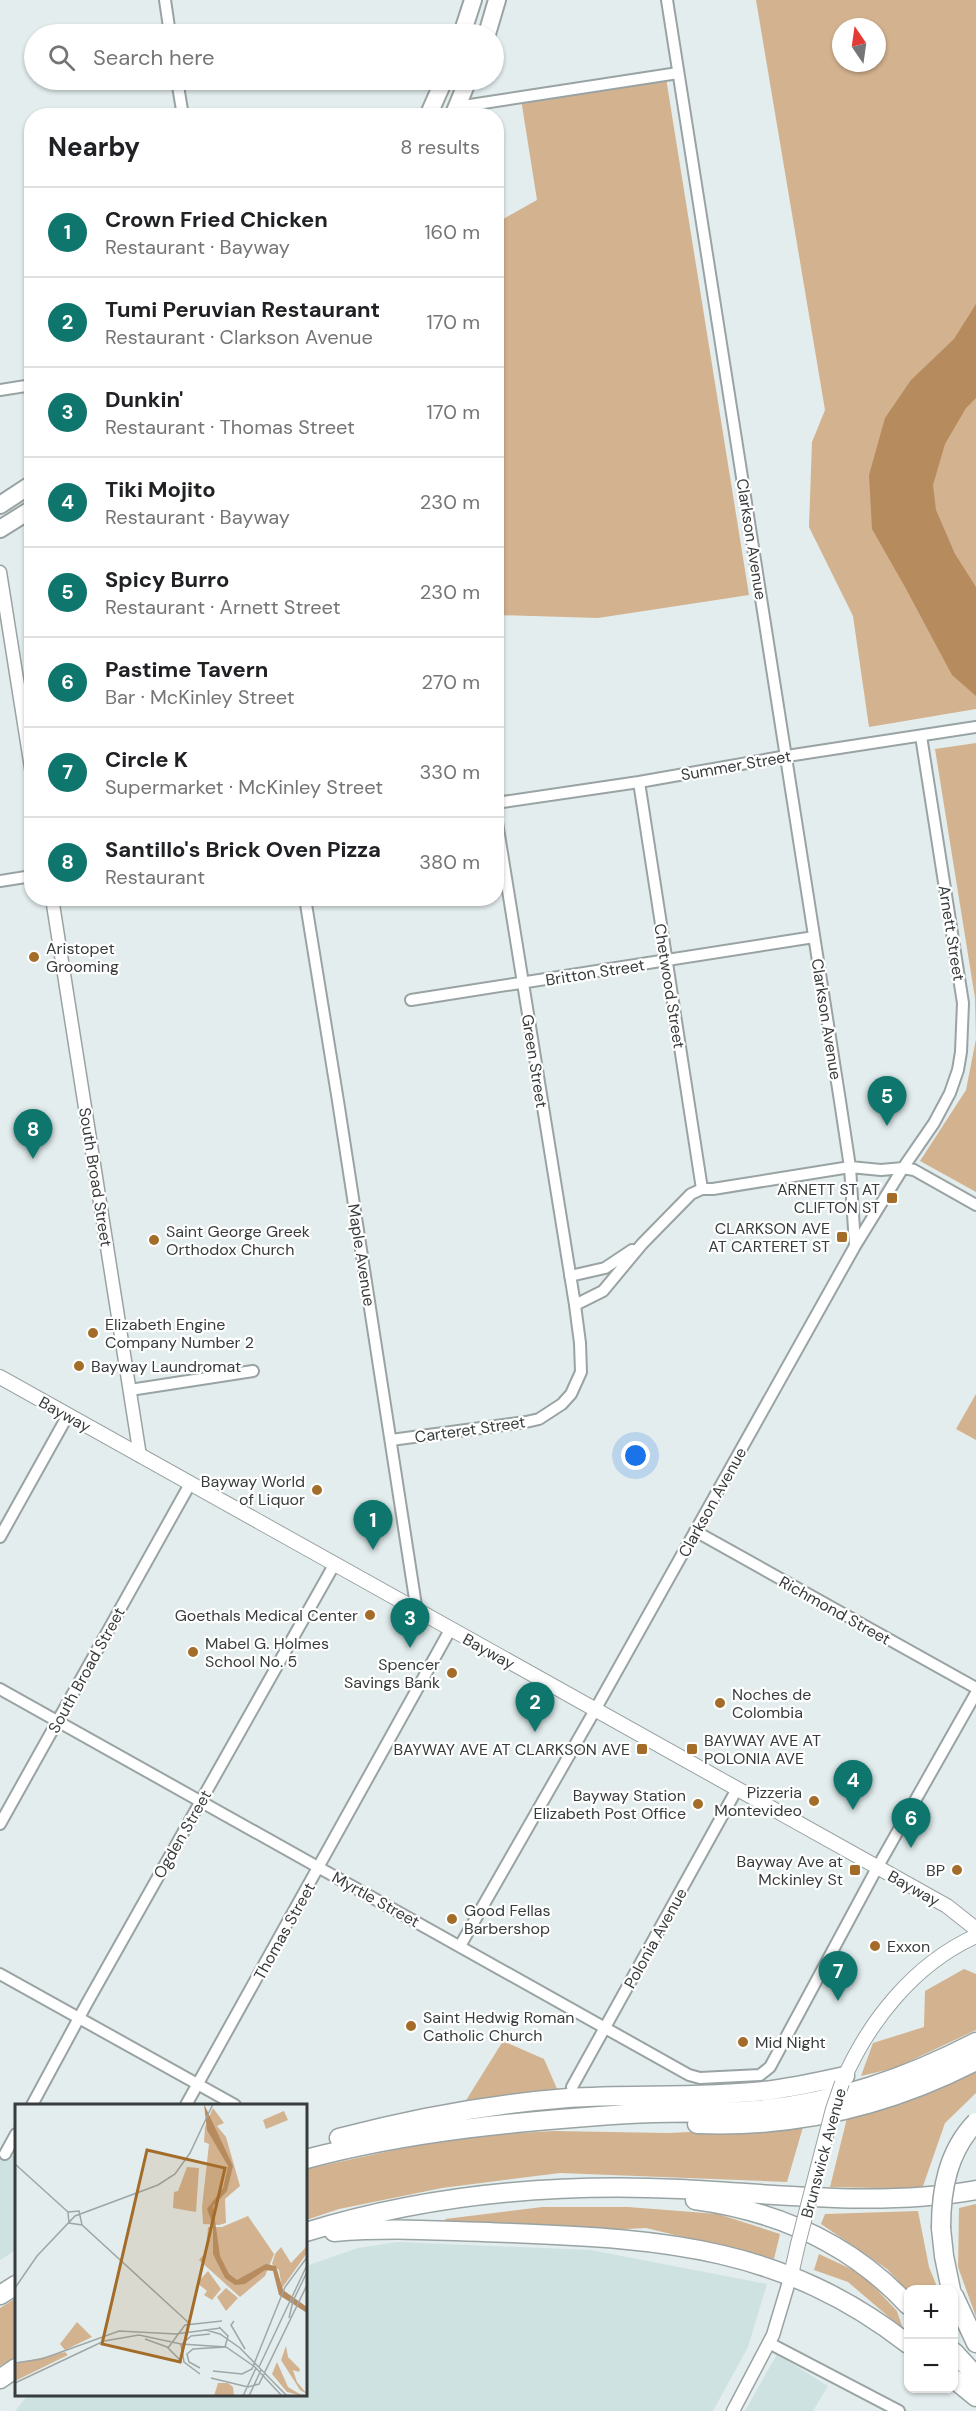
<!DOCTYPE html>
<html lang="en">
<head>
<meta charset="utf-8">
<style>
	:root { --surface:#fff; --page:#f2f2f2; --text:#202124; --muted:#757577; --line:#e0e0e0; --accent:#0f766e }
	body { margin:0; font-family:"DM Sans",sans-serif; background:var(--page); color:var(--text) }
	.controls { position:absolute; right:18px; bottom:18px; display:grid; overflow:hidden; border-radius:12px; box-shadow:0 2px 4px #0004 }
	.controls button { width:54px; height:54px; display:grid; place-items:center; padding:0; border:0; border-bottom:2px solid var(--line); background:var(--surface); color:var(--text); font:30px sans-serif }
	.compass { position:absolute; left:832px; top:18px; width:54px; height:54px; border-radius:50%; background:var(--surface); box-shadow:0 2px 4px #0004; rotate:347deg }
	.you { position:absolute; left:636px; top:1456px; width:21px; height:21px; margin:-15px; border:4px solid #fff; border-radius:50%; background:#1a73e8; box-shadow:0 0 0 9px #1a73e833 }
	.badge { display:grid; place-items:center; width:39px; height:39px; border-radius:50%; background:var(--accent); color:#fff; font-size:20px; font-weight:700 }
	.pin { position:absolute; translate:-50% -50px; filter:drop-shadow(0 2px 3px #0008) }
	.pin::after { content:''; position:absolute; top:32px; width:21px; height:18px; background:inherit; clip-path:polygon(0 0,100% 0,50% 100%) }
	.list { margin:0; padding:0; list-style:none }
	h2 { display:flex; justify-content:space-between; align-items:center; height:78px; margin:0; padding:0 24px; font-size:26px }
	h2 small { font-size:20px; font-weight:400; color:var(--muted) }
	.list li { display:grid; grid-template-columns:39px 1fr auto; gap:18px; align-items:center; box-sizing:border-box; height:90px; padding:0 24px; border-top:2px solid var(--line) }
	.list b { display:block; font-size:22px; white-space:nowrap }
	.list p { margin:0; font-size:20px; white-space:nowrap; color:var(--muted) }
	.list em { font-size:20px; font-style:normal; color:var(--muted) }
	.icon { flex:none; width:33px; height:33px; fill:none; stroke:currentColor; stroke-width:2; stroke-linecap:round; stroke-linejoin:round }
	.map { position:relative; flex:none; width:976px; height:2411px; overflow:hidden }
	.search { position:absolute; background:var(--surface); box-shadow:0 2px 4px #0004; left:24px; top:24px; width:480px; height:66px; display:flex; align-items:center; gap:15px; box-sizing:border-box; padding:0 21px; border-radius:33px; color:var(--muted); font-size:22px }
	.panel { position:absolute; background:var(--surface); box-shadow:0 2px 4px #0004; left:24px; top:108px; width:480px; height:798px; border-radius:24px }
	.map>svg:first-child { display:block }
	.built { fill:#cfe2e2 }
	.green { fill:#d3b28f; fill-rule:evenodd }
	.water { fill:#b68b5e }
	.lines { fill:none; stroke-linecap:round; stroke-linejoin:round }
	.minor-casing { stroke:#9aa3a3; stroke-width:14 }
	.tertiary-casing { stroke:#9aa3a3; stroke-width:15 }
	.secondary-casing { stroke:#9aa3a3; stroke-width:16 }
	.trunk-casing { stroke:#9aa3a3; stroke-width:20 }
	.motorway-casing { stroke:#9aa3a3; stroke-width:21 }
	.minor { stroke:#fff; stroke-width:10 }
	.tertiary { stroke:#fff; stroke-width:12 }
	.secondary { stroke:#fff; stroke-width:14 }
	.trunk { stroke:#fff; stroke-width:16 }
	.motorway { stroke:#fff; stroke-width:18 }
	.secondary-bridge-casing { stroke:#9aa3a3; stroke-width:16; stroke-linecap:butt }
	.motorway-bridge-casing { stroke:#9aa3a3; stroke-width:21; stroke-linecap:butt }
	.secondary-bridge { stroke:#fff; stroke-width:14 }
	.motorway-bridge { stroke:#fff; stroke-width:18 }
	.poi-dot { fill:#a46c29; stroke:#fff; stroke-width:2 }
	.labels { text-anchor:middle; stroke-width:4.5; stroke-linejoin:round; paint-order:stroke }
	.street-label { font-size:16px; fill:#383c3c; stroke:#fff }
	.poi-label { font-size:16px; fill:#383c3c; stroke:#fff; text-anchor:start }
	.inset-road { fill:none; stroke:#9fa6a6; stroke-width:1.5 }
	.view { fill:#a46c29; fill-opacity:0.15; stroke:#a46c29; stroke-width:3 }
	.inset-edge { fill:none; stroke:#383c3c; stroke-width:3 }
</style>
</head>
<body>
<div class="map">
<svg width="976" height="2411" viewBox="0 0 976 2411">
	<rect width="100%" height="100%" fill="#e3eded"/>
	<path class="built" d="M0 2148 16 2157V2250L0 2260Z
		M397 2242 591 2250 767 2284 748 2347 713 2411H15L28 2395 306 2394V2266L358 2248Z
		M777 2354 828 2386 813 2411H745Z"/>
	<path class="green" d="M756 0H976V709L869 727 853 616 809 527 812 442 825 410ZM841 27H877V63H841Z
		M666 78 749 595 598 618 497 615 496 223 537 200 521 99Z
		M976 743V1192L920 1161 966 1090 976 1039 975 998 935 749Z
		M976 1394V1440L956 1429Z
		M964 1969 976 1974V2030L895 2068 861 2076 873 2043 924 2027 925 1991Z
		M503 2041 544 2059 558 2091 465 2102Z
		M976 2068V2093L945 2123 922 2189 830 2187 848 2114Z
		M803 2127 787 2182 560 2173 442 2188 339 2209 306 2220V2169L460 2136 554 2131 668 2133Z
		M976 2204V2317L958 2267 959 2208Z
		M542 2207H628L718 2214 780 2234 774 2259 646 2228 607 2230 446 2223 445 2219Z
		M918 2211 929 2267 938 2289 908 2290V2291L887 2269 821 2224 825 2214Z
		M819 2254 862 2274 897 2311 903 2329 848 2282 814 2270Z
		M16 2298V2356L0 2366V2308Z"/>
	<path class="water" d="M976 304V398L966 408 945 444 933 485 936 510 955 554 976 587V696L952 675 905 587 872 529 869 475 885 418 911 380 954 339Z"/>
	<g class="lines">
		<g class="minor-casing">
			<path id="minor" d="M165 0 170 34
				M667 0 840 1101 850 1167 855 1245
				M177 80 183 116
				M457 107 678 73
				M0 390 32 385
				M639 782 702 1189
				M496 803 639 782 787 756 976 727
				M0 881 32 876
				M305 898 338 1101 417 1612
				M411 1000 814 937
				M570 1276 605 1268 632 1250
				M575 1305 603 1291 642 1244 691 1194 702 1189H713L850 1167 881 1170 903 1168 914 1170 976 1205
				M130 1390 253 1371
				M391 1440 526 1422 539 1419 562 1404 571 1394 581 1372 580 1343 575 1305 496 816
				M695 1531 976 1688
				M0 1537 68 1415
				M0 1689 689 2075 700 2078 760 2075 770 2067 877 1868 976 1693
				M0 1824 190 1484
				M460 1946 595 1710 855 1246 903 1168 934 1123 950 1093 958 1070 961 1052 963 1003 921 736
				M0 1974 235 2105
				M572 2087 737 1789
				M32 2105 87 2003 334 1565
				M186 2105 450 1630
				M5 2154 16 2134
				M769 2343 899 2411"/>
		</g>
		<g class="tertiary-casing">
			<path id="tertiary" d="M0 572 32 774
				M52 898 140 1456
				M733 2411 773 2335 791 2275"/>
		</g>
		<g class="secondary-casing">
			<path id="secondary" d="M0 1377 947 1906 976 1929
				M842 2083C868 2022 914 1964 976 1936
				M791 2275 798 2244"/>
		</g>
		<g class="trunk-casing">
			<path id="trunk" d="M462 34 473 0
				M487 34 497 0
				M428 116 444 80
				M453 116 468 80
				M0 505 32 484
				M0 529 32 509"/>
		</g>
		<g class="motorway-casing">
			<path id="motorway" d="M697 2124C795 2128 889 2106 976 2061
				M339 2138C414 2118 490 2104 568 2098 633 2094 699 2098 764 2091 791 2088 818 2082 845 2076
				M306 2159C412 2131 520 2121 629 2114 672 2111 714 2114 756 2110 835 2103 906 2078 976 2042
				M695 2200C777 2211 851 2244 908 2305
				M941 2228 944 2256 951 2290
				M306 2232C426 2195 555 2183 680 2189 778 2194 879 2207 976 2190
				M334 2232C394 2227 452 2231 512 2233 664 2239 783 2247 908 2344
				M0 2295 16 2285
				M954 2296 976 2343
				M954 2352 976 2376
				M0 2379 16 2368
				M954 2379 976 2397"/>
		</g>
		<use href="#minor" class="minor"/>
		<use href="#tertiary" class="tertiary"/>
		<use href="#secondary" class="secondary"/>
		<use href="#trunk" class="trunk"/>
		<use href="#motorway" class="motorway"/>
		<g class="secondary-bridge-casing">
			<path id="secondary-bridge" d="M798 2244 833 2109 842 2083"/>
		</g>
		<g class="motorway-bridge-casing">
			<path id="motorway-bridge" d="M941 2228C941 2189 948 2151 976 2122"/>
		</g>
		<use href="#secondary-bridge" class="secondary-bridge"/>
		<use href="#motorway-bridge" class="motorway-bridge"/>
	</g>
	<g class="poi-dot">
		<circle cx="34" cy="957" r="6"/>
		<rect x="886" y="1192" width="12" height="12" rx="3"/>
		<rect x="836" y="1231" width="12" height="12" rx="3"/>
		<circle cx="154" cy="1240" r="6"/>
		<circle cx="93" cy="1333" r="6"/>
		<circle cx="79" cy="1366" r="6"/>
		<circle cx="317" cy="1490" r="6"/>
		<circle cx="370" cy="1615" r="6"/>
		<circle cx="193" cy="1652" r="6"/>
		<circle cx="452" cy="1673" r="6"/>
		<circle cx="720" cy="1703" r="6"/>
		<rect x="636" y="1743" width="12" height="12" rx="3"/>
		<rect x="686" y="1743" width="12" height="12" rx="3"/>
		<circle cx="814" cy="1801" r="6"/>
		<circle cx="698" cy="1804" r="6"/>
		<rect x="849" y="1864" width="12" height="12" rx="3"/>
		<circle cx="957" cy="1870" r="6"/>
		<circle cx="452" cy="1919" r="6"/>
		<circle cx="875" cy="1946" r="6"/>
		<circle cx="411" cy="2026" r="6"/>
		<circle cx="743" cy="2042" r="6"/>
	</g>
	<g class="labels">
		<g class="street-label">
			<text transform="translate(752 539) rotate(81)" y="6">Clarkson Avenue</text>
			<text transform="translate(736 765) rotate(-10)" y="6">Summer Street</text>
			<text transform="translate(952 933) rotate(81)" y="6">Arnett Street</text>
			<text transform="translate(595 972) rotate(-9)" y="6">Britton Street</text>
			<text transform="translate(670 986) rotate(81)" y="6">Chetwood Street</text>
			<text transform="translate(827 1019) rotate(81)" y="6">Clarkson Avenue</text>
			<text transform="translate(535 1061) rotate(81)" y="6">Green Street</text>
			<text transform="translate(96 1177) rotate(81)" y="6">South Broad Street</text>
			<text transform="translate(362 1255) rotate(81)" y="6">Maple Avenue</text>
			<text transform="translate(65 1414) rotate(29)" y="6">Bayway</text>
			<text transform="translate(470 1429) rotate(-8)" y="6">Carteret Street</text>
			<text transform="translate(712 1502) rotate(-61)" y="6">Clarkson Avenue</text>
			<text transform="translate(835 1610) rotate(29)" y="6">Richmond Street</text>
			<text transform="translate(489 1651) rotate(29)" y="6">Bayway</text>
			<text transform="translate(86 1670) rotate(-61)" y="6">South Broad Street</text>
			<text transform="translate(182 1834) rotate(-60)" y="6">Ogden Street</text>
			<text transform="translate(914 1888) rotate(29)" y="6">Bayway</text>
			<text transform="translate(376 1899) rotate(29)" y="6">Myrtle Street</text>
			<text transform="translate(284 1931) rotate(-61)" y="6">Thomas Street</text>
			<text transform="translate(655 1938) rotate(-61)" y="6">Polonia Avenue</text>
			<text transform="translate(823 2153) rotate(-75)" y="6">Brunswick Avenue</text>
		</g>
		<g class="poi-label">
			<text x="46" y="954">Aristopet<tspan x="46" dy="18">Grooming</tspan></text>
			<text x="880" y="1195" text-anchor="end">ARNETT ST AT<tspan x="880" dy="18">CLIFTON ST</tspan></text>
			<text x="830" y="1234" text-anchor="end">CLARKSON AVE<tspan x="830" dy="18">AT CARTERET ST</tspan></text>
			<text x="166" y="1237">Saint George Greek<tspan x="166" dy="18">Orthodox Church</tspan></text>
			<text x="105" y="1330">Elizabeth Engine<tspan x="105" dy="18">Company Number 2</tspan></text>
			<text x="91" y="1372">Bayway Laundromat</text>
			<text x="305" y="1487" text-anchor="end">Bayway World<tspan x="305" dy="18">of Liquor</tspan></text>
			<text x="358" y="1621" text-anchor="end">Goethals Medical Center</text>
			<text x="205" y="1649">Mabel G. Holmes<tspan x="205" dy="18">School No. 5</tspan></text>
			<text x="440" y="1670" text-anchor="end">Spencer<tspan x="440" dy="18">Savings Bank</tspan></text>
			<text x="732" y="1700">Noches de<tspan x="732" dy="18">Colombia</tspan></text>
			<text x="704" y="1746">BAYWAY AVE AT<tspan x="704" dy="18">POLONIA AVE</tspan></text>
			<text x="630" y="1755" text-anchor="end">BAYWAY AVE AT CLARKSON AVE</text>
			<text x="802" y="1798" text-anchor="end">Pizzeria<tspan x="802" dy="18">Montevideo</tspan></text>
			<text x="686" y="1801" text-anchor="end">Bayway Station<tspan x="686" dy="18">Elizabeth Post Office</tspan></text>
			<text x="843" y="1867" text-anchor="end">Bayway Ave at<tspan x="843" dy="18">Mckinley St</tspan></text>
			<text x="945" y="1876" text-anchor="end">BP</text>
			<text x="464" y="1916">Good Fellas<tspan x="464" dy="18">Barbershop</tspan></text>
			<text x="887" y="1952">Exxon</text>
			<text x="423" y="2023">Saint Hedwig Roman<tspan x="423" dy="18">Catholic Church</tspan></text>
			<text x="755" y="2048">Mid Night</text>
		</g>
	</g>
	<g transform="translate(15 2104)">
		<rect width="292" height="292" fill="#e3eded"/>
		<path d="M198 4 209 19 202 22 211 33 225 82 210 95 211 119 204 121 188 120 187 103 194 40 189 38 190 23ZM269 7 273 16 251 25 248 16ZM172 63 184 64 181 108 158 104 159 88 163 87ZM233 112 259 150 250 172 225 193 184 156 191 148 193 123H207ZM292 142V149L267 184 264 166 257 160 260 150 266 143 276 159ZM193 167 206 185 197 196 189 191 192 187 182 179ZM211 184 223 194 211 207 202 193ZM62 218 77 233 50 246 45 240ZM271 242 273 253 285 265 284 268 278 266 282 278 292 290 285 286 266 256ZM50 248 53 251 0 277V260ZM262 258 273 283 288 292 272 288 257 270ZM203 279H213L218 283 219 292H199Z" fill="#d3b28f"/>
		<path d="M189 0 218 62 212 87 198 102 205 152 214 170 222 176 251 160 261 162 268 186 292 203V209L264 191 258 167 250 166 230 180 220 181 210 174 198 150V121L192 105 208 84 213 62 192 26Z" fill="#b68b5e"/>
		<path class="inset-road" d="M0 60 53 108M53 108 54 119 67 121 175 220M53 108 64 107 67 121M0 184 22 152 60 112 143 81 160 70 175 49 198 0M274 214 278 197 293 166M219 217 216 221 230 245M191 226 205 230 225 244 272 292M130 235 152 243 167 258M153 244 170 221 207 217M0 259 27 255 104 227 161 230 206 224M244 263 293 159M185 264 174 258 172 250 178 245 210 243 213 232 204 223M198 267 227 270 237 265 270 183 293 152M185 270 169 258 166 241 176 232 195 230M196 274 233 283 244 280 293 179M0 279 89 237 124 231 166 240 211 243 240 263 267 292M228 292 241 264M234 292 246 266"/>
		<path class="view" d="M132 46 210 64 165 258 87 240Z"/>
		<rect width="292" height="292" class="inset-edge"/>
	</g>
</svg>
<div class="controls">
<button>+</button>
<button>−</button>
</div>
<svg class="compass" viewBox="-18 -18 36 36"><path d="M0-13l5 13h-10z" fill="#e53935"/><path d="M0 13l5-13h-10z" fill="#757577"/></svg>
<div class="you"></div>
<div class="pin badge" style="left:373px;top:1550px">1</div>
<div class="pin badge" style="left:535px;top:1732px">2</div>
<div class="pin badge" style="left:410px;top:1648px">3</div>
<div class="pin badge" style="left:853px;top:1810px">4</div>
<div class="pin badge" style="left:887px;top:1126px">5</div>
<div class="pin badge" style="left:911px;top:1848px">6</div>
<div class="pin badge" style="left:838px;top:2001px">7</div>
<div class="pin badge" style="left:33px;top:1159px">8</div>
<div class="search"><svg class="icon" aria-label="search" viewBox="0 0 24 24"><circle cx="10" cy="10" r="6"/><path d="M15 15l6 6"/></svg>Search here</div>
<section class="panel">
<h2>Nearby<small>8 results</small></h2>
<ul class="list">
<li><span class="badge">1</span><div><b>Crown Fried Chicken</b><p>Restaurant · Bayway</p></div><em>160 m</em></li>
<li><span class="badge">2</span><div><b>Tumi Peruvian Restaurant</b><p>Restaurant · Clarkson Avenue</p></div><em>170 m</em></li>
<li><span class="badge">3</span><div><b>Dunkin'</b><p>Restaurant · Thomas Street</p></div><em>170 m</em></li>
<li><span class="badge">4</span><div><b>Tiki Mojito</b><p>Restaurant · Bayway</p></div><em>230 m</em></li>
<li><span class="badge">5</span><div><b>Spicy Burro</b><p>Restaurant · Arnett Street</p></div><em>230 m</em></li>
<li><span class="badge">6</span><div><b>Pastime Tavern</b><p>Bar · McKinley Street</p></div><em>270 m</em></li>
<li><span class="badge">7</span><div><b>Circle K</b><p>Supermarket · McKinley Street</p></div><em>330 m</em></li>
<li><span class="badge">8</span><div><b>Santillo's Brick Oven Pizza</b><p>Restaurant</p></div><em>380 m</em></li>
</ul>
</section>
</div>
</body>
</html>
